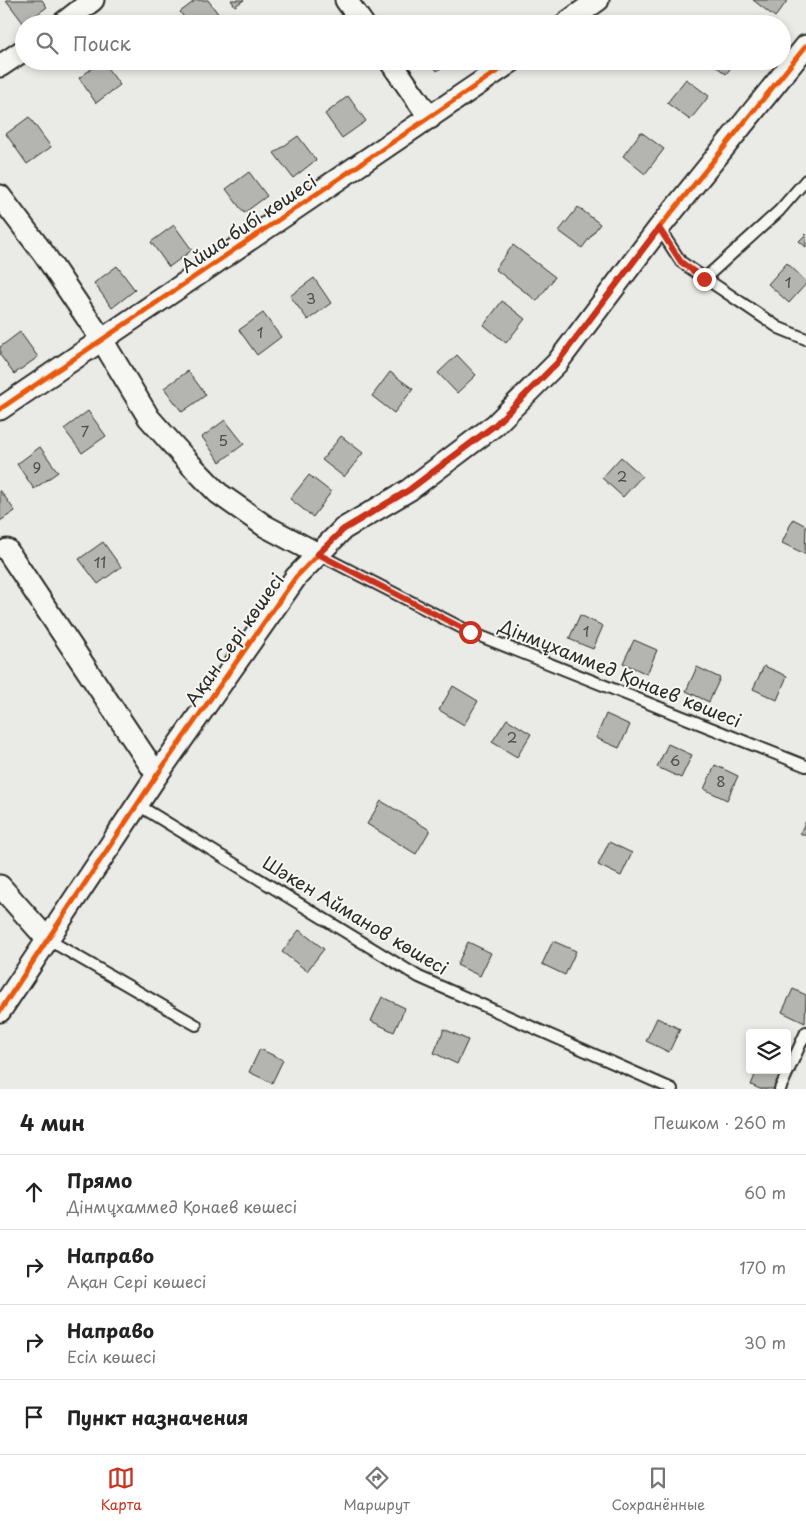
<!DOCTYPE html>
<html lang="ru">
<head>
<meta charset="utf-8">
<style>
	:root { --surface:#fff; --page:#f6f6f6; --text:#222; --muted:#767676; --line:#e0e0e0; --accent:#c8321e }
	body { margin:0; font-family:"Playpen Sans",sans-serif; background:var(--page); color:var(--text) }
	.controls { position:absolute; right:15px; bottom:15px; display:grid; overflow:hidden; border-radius:5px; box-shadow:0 2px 8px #0003 }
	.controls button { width:45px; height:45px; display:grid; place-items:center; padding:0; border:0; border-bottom:1px solid var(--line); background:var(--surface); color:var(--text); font:25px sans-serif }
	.stop { position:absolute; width:15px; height:15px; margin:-11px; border:4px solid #c8321e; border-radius:50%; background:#fff }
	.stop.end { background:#c8321e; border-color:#fff; box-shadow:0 1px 5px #0008 }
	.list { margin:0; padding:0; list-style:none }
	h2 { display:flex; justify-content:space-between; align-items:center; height:65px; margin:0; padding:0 20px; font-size:21px }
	h2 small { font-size:16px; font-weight:400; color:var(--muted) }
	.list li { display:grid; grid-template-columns:32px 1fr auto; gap:15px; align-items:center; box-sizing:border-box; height:75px; padding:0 20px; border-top:1px solid var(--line) }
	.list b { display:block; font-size:19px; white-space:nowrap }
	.list p { margin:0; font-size:16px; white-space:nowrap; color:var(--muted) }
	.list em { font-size:16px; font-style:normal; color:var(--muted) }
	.icon { flex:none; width:28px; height:28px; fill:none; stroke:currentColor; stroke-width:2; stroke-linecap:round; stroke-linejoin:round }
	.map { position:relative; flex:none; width:806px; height:1089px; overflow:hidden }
	.search { position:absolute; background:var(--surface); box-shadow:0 2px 8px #0003; left:15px; right:15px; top:15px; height:55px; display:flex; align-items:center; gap:12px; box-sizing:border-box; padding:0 18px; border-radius:28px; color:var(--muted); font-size:19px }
	.sheet { height:365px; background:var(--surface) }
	nav { display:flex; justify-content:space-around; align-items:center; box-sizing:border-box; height:70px; border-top:1px solid var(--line); background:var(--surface); font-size:14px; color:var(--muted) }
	nav a { display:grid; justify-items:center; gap:2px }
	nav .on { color:var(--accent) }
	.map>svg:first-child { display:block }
	.building { fill:#b4b4b1; stroke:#2b2b2b }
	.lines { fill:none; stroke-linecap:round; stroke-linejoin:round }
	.service-casing { stroke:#2b2b2b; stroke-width:14 }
	.minor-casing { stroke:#2b2b2b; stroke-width:25 }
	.service { stroke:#f6f6f2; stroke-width:10 }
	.minor { stroke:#f6f6f2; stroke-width:21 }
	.cycleway-casing { stroke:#f6f6f2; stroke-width:8 }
	.cycleway { stroke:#e8590c; stroke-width:5 }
	.route { stroke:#c8321e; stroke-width:6 }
	.labels { text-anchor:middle; stroke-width:4; stroke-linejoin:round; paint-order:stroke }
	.number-label { font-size:15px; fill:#4d4d4c }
	.street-label { font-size:18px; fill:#2b2b2b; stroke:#f6f6f2 }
</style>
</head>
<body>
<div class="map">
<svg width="806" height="1089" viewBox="0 0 806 1089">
	<rect width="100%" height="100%" fill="#eaeae6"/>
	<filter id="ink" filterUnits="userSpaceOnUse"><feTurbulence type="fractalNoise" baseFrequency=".02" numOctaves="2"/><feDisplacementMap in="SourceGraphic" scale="10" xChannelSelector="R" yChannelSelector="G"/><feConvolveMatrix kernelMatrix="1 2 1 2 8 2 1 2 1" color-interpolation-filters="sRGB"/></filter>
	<g filter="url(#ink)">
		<path class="building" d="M6 0H42L47 7 24 24Z
			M196 0H208L222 19 215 24H189L180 12Z
			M231 0H244L235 6Z
			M753 0H788L775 17Z
			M102 61 120 85 96 103 79 78Z
			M430 61H451L437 71Z
			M709 61H736L726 74Z
			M686 79 709 96 690 120 667 103Z
			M348 96 366 121 342 138 325 114Z
			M29 117 51 147 27 164 6 134Z
			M641 132 664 149 645 174 623 156Z
			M298 136 316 160 293 178 274 153Z
			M249 172 267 196 244 213 226 189Z
			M578 207 600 224 582 248 559 231Z
			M174 225 192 250 169 267 151 242Z
			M806 234V247L799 241Z
			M513 245 555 277 537 301 495 269Z
			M787 263 806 281V284L789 303 768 284Z
			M117 266 135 290 112 308 94 283Z
			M314 278 331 303 308 320 290 296Z
			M502 301 525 319 506 343 484 325Z
			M263 313 281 337 257 355 239 330Z
			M20 332 38 357 14 374 0 355V347Z
			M457 355 476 375 457 393 438 373Z
			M188 371 206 395 182 412 164 388Z
			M390 372 413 389 394 413 372 396Z
			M88 411 106 436 82 453 64 429Z
			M225 420 244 444 220 462 202 437Z
			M341 436 363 453 344 477 322 460Z
			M40 447 58 472 34 489 17 464Z
			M621 457 642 476 623 497 602 478Z
			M309 475 331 492 313 517 290 499Z
			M0 490 15 511 0 521Z
			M793 519 806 526 805 554 782 543Z
			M103 542 121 567 98 584 79 559Z
			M580 615 603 626 593 649 569 639Z
			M634 640 657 650 647 674 623 663Z
			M764 666 787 676 777 700 753 689Z
			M697 667 720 678 709 702 686 691Z
			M453 686 478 701 464 725 439 710Z
			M606 714 630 725 619 748 596 738Z
			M507 719 531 734 517 757 492 742Z
			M668 744 692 755 681 778 657 767Z
			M715 765 738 776 727 800 704 789Z
			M381 801 430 830 416 854 367 824Z
			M806 821V836L800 833Z
			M609 842 632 853 621 876 598 865Z
			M299 930 324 949 307 971 282 952Z
			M553 941 576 951 565 975 542 964Z
			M468 942 491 953 480 976 457 965Z
			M793 989 806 995 805 1023 782 1012Z
			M382 997 405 1008 394 1032 371 1021Z
			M657 1018 680 1029 669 1052 646 1041Z
			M444 1029 468 1040 457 1064 434 1053Z
			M260 1049 283 1060 272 1083 249 1072Z
			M757 1070H781L785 1072 777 1089H760L751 1085Z"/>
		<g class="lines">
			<g class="service-casing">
				<path id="service" d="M659 228 681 262 779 328 806 339
					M704 279 779 211 806 180
					M318 554 470 632 806 766
					M138 805 419 977 672 1089
					M47 939 196 1025
					M780 1089 806 1032"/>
			</g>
			<g class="minor-casing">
				<path id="minor" d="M346 0 363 24
					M62 24 93 0
					M565 24 598 0
					M390 61 430 118
					M0 66 24 50
					M0 196 44 254 102 340 149 418 190 464 218 493 265 526 318 554
					M0 409 512 61
					M7 550 157 775
					M0 886 47 939
					M0 1011 157 775 296 577 343 529 409 490 495 425 557 363 659 228 806 46"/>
			</g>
			<use href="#service" class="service"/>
			<use href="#minor" class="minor"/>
			<g class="cycleway-casing">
				<path id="cycleway" d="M0 409 512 61
					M0 1011 157 775 296 577 343 529 409 490 495 425 557 363 659 228 806 46"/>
			</g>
			<use href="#cycleway" class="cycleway"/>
		</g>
	</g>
	<g class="lines" filter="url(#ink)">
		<path class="route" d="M470 632 318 554 343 530 409 490 495 425 557 363 659 228 681 262 704 279"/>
	</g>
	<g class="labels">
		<g class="number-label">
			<text x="788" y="288">1</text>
			<text x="311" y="304">3</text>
			<text x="260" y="338">1</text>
			<text x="85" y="437">7</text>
			<text x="223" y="446">5</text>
			<text x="37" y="473">9</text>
			<text x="622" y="482">2</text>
			<text x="100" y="568">11</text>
			<text x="586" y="637">1</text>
			<text x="512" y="743">2</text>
			<text x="675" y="766">6</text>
			<text x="721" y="787">8</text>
		</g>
		<g class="street-label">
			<text transform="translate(249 224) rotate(-34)" y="6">Айша бибі көшесі</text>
			<text transform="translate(235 640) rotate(-55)" y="6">Ақан Сері көшесі</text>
			<text transform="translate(620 674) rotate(22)" y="6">Дінмұхаммед Қонаев көшесі</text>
			<text transform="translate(355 916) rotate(31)" y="6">Шәкен Айманов көшесі</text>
		</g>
	</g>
</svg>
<div class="controls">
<button><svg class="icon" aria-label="layers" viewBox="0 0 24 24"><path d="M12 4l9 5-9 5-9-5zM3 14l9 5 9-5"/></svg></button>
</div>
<div class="stop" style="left:470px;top:632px"></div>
<div class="stop end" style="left:704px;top:279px"></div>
<div class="search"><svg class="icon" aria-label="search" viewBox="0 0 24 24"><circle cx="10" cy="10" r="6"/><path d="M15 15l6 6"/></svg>Поиск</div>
</div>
<section class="sheet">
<h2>4 мин<small>Пешком · 260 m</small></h2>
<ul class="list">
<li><svg class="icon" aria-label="ahead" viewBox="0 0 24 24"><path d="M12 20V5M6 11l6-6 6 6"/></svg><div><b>Прямо</b><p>Дінмұхаммед Қонаев көшесі</p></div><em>60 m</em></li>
<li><svg class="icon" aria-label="right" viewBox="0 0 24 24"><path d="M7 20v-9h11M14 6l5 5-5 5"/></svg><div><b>Направо</b><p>Ақан Сері көшесі</p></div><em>170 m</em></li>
<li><svg class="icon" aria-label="right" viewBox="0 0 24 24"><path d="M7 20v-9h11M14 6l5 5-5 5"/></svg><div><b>Направо</b><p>Есіл көшесі</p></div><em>30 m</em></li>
<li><svg class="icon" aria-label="arrive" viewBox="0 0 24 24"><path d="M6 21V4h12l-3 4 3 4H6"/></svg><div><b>Пункт назначения</b></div></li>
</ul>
</section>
<nav>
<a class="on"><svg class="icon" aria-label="map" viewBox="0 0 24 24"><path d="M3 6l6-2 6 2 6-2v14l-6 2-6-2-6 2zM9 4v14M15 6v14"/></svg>Карта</a>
<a><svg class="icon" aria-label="directions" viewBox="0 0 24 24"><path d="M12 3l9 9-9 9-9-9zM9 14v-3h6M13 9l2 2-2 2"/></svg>Маршрут</a>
<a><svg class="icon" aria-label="saved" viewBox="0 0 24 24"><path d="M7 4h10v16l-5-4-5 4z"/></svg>Сохранённые</a>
</nav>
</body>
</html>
